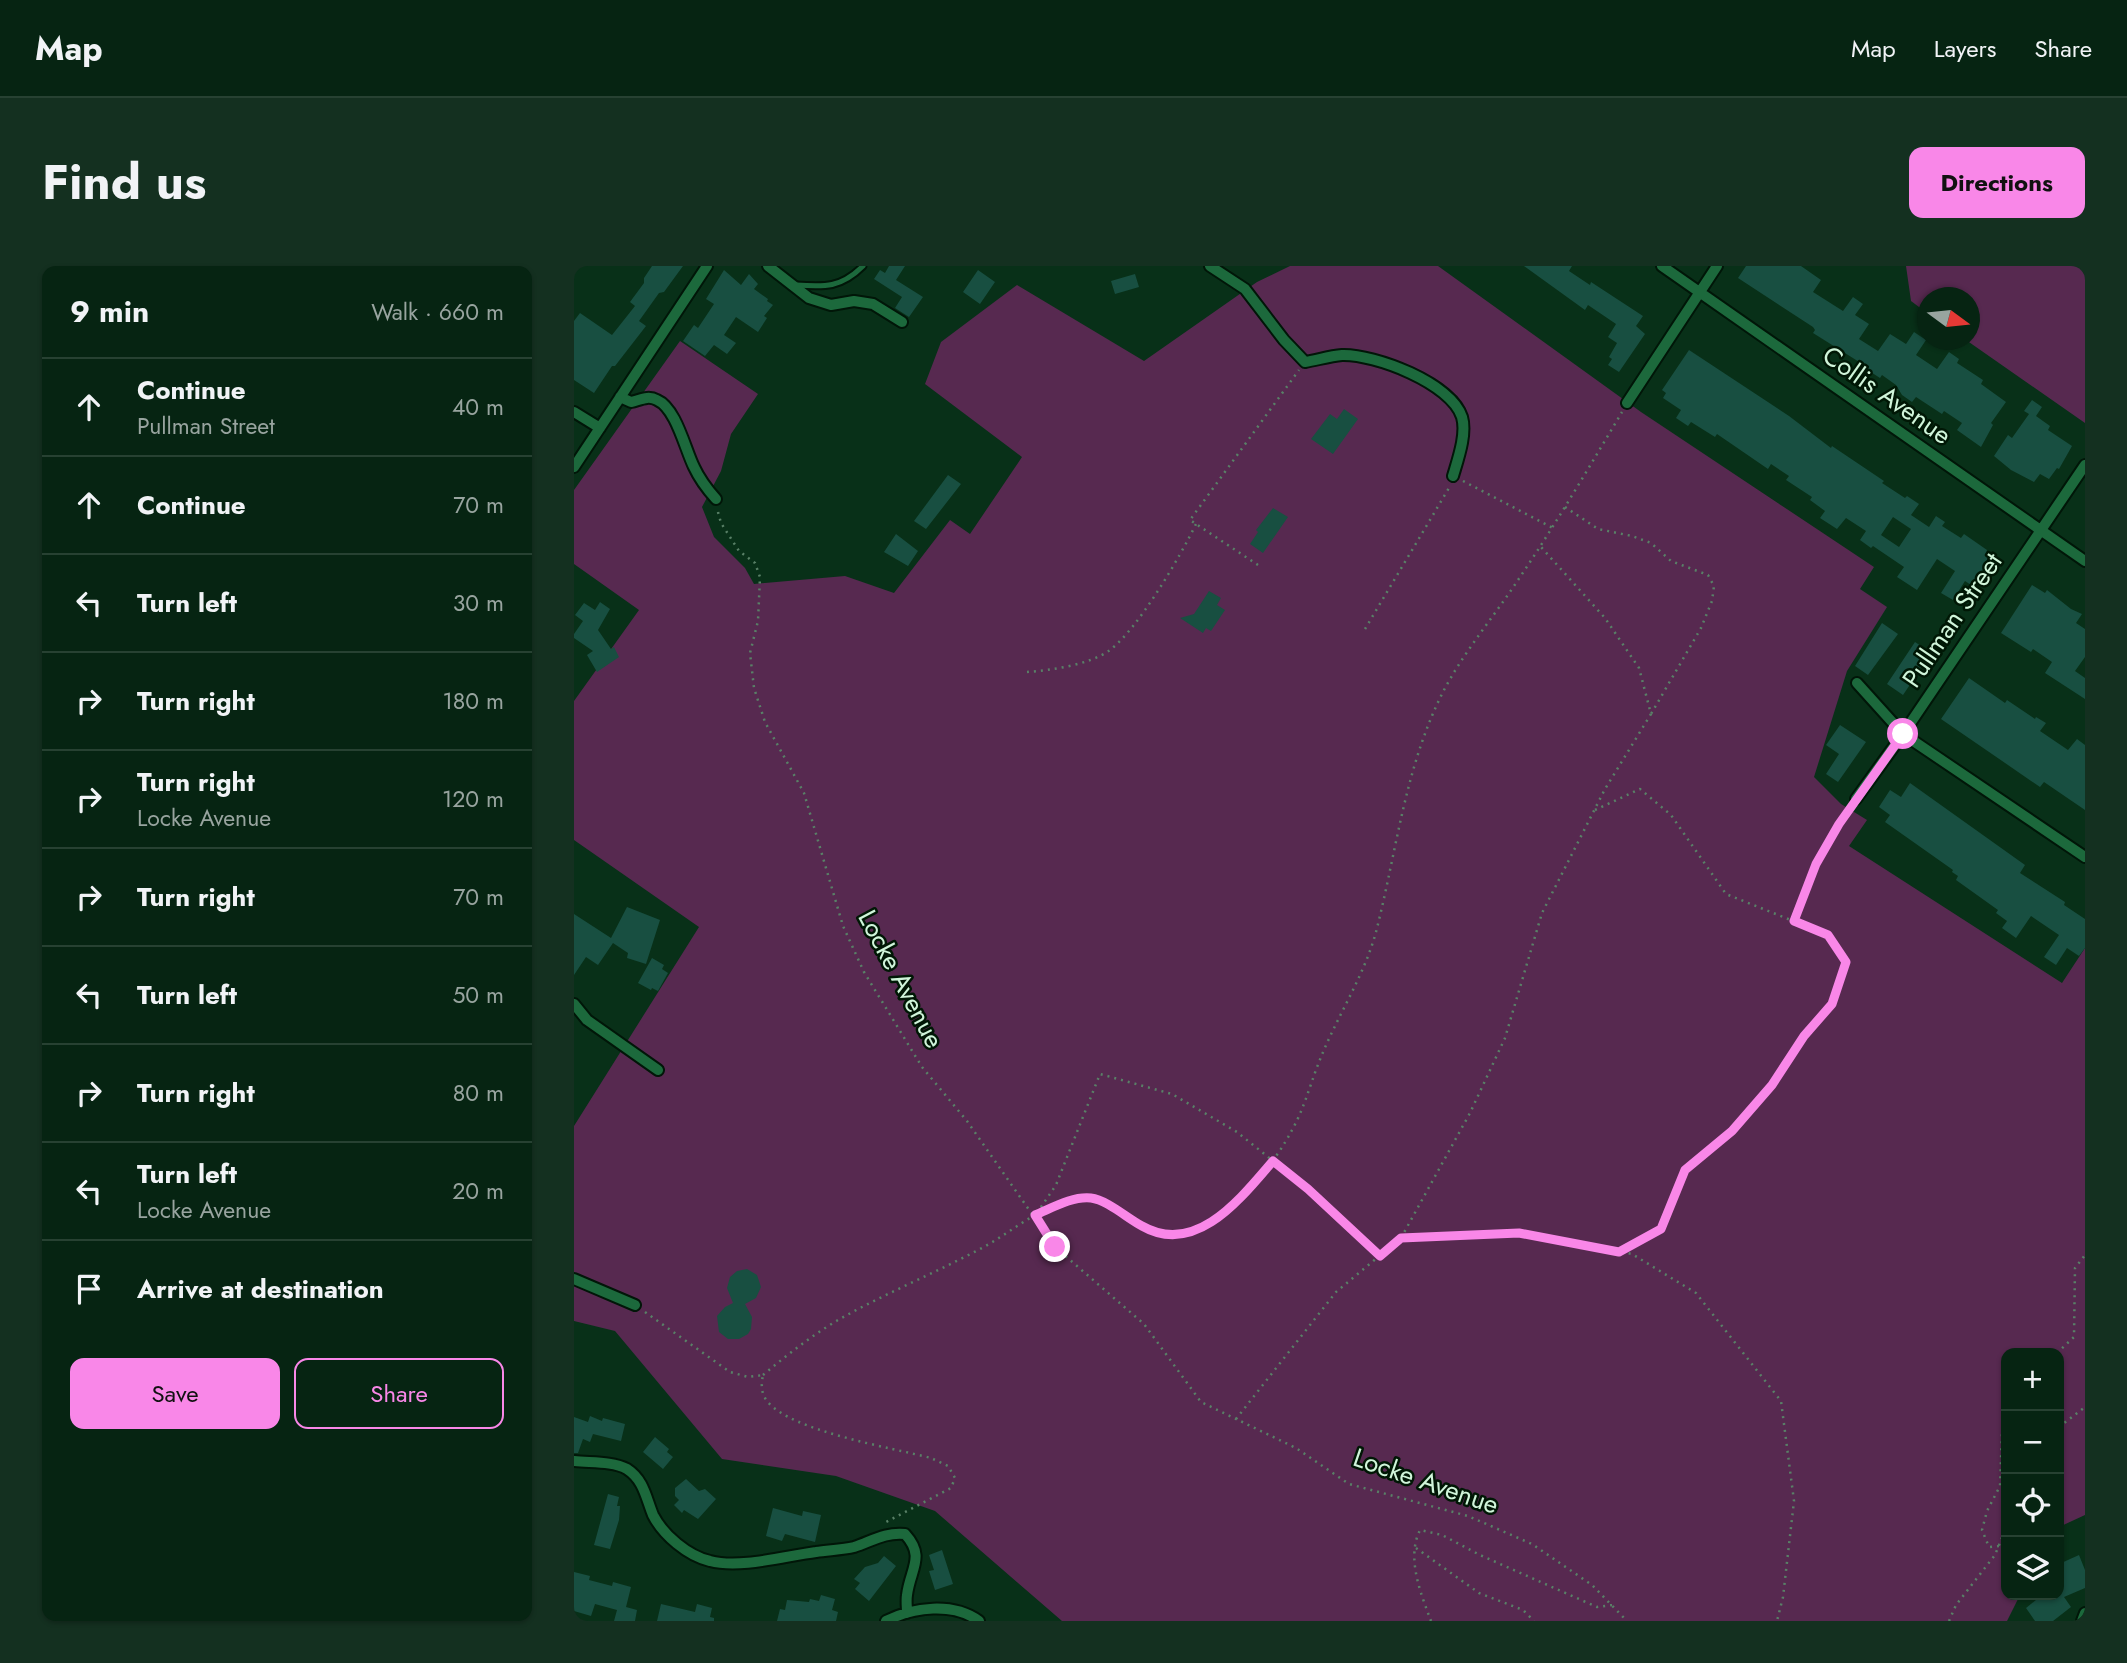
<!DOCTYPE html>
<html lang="en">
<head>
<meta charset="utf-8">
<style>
	:root { --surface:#062412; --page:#143020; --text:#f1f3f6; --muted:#98a49f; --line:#274132; --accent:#f987e8 }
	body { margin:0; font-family:Jost,sans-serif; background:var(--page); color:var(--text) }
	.controls { position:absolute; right:21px; bottom:21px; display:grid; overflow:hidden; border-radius:14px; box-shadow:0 2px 5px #0004 }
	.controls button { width:63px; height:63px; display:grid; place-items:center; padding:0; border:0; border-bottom:2px solid var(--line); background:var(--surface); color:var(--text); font:35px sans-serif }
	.compass { position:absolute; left:1343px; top:21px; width:63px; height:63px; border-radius:50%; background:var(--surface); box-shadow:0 2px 5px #0004; rotate:105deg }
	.stop { position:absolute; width:21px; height:21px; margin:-16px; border:5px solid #f987e8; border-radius:50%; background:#fff }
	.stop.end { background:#f987e8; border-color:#fff; box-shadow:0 2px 7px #0008 }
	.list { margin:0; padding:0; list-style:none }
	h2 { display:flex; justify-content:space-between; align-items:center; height:91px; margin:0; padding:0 28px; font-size:30px }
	h2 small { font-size:23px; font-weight:400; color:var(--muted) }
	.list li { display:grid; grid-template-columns:46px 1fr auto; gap:21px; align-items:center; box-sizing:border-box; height:98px; padding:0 28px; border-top:2px solid var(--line) }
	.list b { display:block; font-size:26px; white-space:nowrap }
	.list p { margin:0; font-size:23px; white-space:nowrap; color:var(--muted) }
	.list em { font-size:23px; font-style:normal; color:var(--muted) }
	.actions { display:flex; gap:14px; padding:21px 28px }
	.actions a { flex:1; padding:16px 0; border:2px solid var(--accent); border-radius:14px; text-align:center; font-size:24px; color:var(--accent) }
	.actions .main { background:var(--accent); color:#111 }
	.icon { flex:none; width:38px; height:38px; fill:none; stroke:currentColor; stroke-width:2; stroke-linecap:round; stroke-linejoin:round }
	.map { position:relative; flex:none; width:1511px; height:1355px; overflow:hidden; border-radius:14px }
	header { display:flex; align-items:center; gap:42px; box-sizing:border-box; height:98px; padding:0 35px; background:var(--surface); border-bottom:2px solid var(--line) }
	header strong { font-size:33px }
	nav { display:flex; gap:38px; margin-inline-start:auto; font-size:24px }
	.intro { display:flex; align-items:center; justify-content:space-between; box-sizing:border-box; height:168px; padding:0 42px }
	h1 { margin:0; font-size:49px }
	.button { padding:18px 32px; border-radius:14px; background:var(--accent); color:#111; font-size:24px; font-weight:700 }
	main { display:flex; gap:42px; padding:0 42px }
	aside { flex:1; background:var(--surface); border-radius:14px; box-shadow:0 2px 5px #0004 }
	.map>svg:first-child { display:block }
	.green { fill:#572950 }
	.building { fill:#184f41; fill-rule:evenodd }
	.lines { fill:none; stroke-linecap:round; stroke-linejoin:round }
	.lane-casing { stroke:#011608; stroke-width:9 }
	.street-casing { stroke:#011608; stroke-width:14 }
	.path { stroke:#598067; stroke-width:2.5; stroke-dasharray:2 5; stroke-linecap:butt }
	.lane { stroke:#1c693c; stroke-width:5 }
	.street { stroke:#1c693c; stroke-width:10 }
	.route { stroke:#f987e8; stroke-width:9 }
	.labels { text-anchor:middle; stroke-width:5; stroke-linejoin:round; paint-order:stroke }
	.street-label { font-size:26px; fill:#d0f5da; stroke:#001705 }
</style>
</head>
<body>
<header>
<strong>Map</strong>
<nav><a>Map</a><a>Layers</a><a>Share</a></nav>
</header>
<div class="intro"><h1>Find us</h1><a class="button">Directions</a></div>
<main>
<aside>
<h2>9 min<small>Walk · 660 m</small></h2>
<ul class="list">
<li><svg class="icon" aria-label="ahead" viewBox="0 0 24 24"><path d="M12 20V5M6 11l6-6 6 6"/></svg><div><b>Continue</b><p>Pullman Street</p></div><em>40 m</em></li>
<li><svg class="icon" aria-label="ahead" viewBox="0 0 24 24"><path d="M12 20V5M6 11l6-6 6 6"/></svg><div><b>Continue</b></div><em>70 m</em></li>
<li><svg class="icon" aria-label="left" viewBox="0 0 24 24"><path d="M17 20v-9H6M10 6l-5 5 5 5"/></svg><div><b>Turn left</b></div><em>30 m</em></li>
<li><svg class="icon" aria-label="right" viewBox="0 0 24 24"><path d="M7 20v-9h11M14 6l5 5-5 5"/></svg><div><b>Turn right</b></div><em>180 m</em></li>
<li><svg class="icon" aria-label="right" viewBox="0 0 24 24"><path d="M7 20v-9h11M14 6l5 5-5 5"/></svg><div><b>Turn right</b><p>Locke Avenue</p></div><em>120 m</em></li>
<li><svg class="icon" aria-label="right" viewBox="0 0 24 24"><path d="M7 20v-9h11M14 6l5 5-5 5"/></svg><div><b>Turn right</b></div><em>70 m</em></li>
<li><svg class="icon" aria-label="left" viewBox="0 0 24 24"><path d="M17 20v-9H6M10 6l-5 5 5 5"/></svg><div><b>Turn left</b></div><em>50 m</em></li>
<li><svg class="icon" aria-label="right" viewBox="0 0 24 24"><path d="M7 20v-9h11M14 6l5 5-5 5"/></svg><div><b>Turn right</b></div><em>80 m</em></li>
<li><svg class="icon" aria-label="left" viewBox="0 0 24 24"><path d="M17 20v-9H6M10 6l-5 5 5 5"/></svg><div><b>Turn left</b><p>Locke Avenue</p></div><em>20 m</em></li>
<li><svg class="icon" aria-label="arrive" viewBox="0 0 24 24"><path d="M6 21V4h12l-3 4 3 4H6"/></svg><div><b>Arrive at destination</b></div></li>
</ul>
<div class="actions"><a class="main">Save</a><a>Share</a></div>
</aside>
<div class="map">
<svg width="1511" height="1355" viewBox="0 0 1511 1355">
	<rect width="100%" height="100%" fill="#083018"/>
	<path class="green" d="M716 0H864L1067 146 1300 301 1286 323 1313 341 1273 405 1240 511 1267 538 1293 554 1275 580 1488 717 1511 682V1249L1485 1261V1087H1432V1329H1446L1433 1355H488L361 1245 262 1210 148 1193 41 1065 0 1055V860L125 661 0 574V435L65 344 0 298V224L106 75 184 128 157 168 147 205 128 241 140 271 171 302 180 318 271 310 320 327 376 254 396 268 448 191 351 118 367 76 443 19 570 95 683 16Z
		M1332 0H1511V157L1392 74H1395V32H1353V47L1337 35Z"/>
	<path class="building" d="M78 0H109L90 26 85 27 65 55 72 60 41 100H38L20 127 0 114V55L6 47 38 69 61 40 56 36 70 17V12Z
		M315 0H331L322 14 349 31 335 51 321 42 328 31 300 13 306 4 311 7Z
		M950 0H998L995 5 1016 19 1017 16 1069 50 1062 60 1071 68 1045 106 1034 99 1038 93 1035 91 1043 77 1034 71 1042 58 1014 39 1011 44Z
		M1172 0H1227L1247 14 1239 26 1269 45 1279 31 1289 38 1281 49 1295 58 1285 73 1304 85 1316 68 1332 78 1340 66 1352 74 1342 89 1363 103 1375 86 1385 93 1383 97 1409 114 1407 118 1432 136 1417 157 1419 159 1407 181 1383 164 1388 157 1370 145 1368 148 1342 131 1338 136 1328 129 1322 119 1308 109 1306 112 1289 101 1290 99 1239 67 1241 64 1239 61 1164 12Z
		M150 4 167 19 175 8 184 18 180 23 194 33 193 35 199 39 190 50 193 52 184 66 162 51 150 69 162 77 153 88 140 79 131 90 109 75 120 59 124 62 140 38 132 33Z
		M404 4 421 16 406 38 389 26Z
		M561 8 565 21 541 28 537 15Z
		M1115 84 1215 150 1257 182 1258 180 1310 215 1308 217 1331 232 1333 230 1345 238 1337 249 1355 261 1362 250 1371 256 1368 260 1387 272 1390 268 1413 284 1412 287 1419 293 1400 321 1391 315 1379 334 1367 327 1381 305 1363 293 1343 324 1323 311 1330 301 1299 280 1297 282 1286 274 1292 265 1272 252 1263 263 1246 252 1251 245 1236 234 1238 231 1212 214 1215 210 1197 198 1194 203 1143 168 1141 171 1117 156 1114 160 1102 152 1107 144 1089 132 1092 127 1088 124ZM1319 251 1337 263 1325 281 1307 269Z
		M1458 134 1468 141 1462 150 1476 160 1474 164 1498 180 1485 203 1483 202 1475 213 1466 208 1460 216 1437 204 1420 190 1434 169 1438 172 1455 148 1450 145Z
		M770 143 784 153 759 188 737 173 756 148 763 153Z
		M374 209 387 218 352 263 340 255Z
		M699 242 714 251 689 287 676 278 684 266 682 264Z
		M322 268 344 285 334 300 310 286Z
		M1458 319 1471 327 1473 324 1497 343 1508 348 1502 357 1511 363V391L1501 405 1511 412V433L1471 407 1478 396 1459 383 1457 386 1427 367Z
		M635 325 647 332 643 339 651 344 637 365 632 362 629 367 606 352 620 348Z
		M26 336 36 343 24 364 37 383 40 381 45 391 23 406 13 389 19 385 0 372V368L9 355 1 349 10 337 21 344Z
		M1308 357 1324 368 1294 409 1281 400Z
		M1341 376 1353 384 1348 391 1352 395 1329 429 1313 418Z
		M1395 412 1431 437 1433 434 1461 453 1462 451 1472 457 1466 465 1494 484 1503 473 1511 479V544L1470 516 1466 521 1367 453Z
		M1266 459 1292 476 1264 516 1252 508 1265 488 1252 479Z
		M1336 517 1451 599 1446 607 1491 636 1490 639 1511 653V682L1505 690 1493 682 1482 699 1470 691 1485 669 1457 650 1442 672 1428 662 1433 655 1422 647 1424 644 1382 614 1384 610 1378 606 1379 604 1311 556 1316 549 1305 541 1316 524 1327 531Z
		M53 641 86 654 72 698 53 692 54 687 39 677 24 699 12 691 0 709V648L37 672Z
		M78 692 90 699 88 703 94 707 84 725 78 722 77 724 64 717Z
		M173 1003 183 1009 187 1021 182 1032 171 1038 178 1051 177 1063 174 1068 165 1073H154L145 1066 143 1050 151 1041 159 1037 153 1022 156 1011 163 1005Z
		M16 1150 28 1155 29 1152 51 1158 47 1175 19 1168 16 1176 9 1173 4 1187H0V1151L14 1156Z
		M81 1171 95 1183 93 1186 99 1191 89 1203 69 1186Z
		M112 1213 125 1225 131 1223 142 1233 124 1253 110 1244 108 1247 100 1239 105 1234 101 1230V1222Z
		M34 1228 45 1231 43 1240H46L45 1254 36 1283 20 1279Z
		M199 1242 228 1250 229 1245 247 1249 241 1276 211 1268 208 1275 192 1270Z
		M368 1284 379 1318 361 1324 355 1305 360 1304 355 1289Z
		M1505 1289 1511 1304V1322L1490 1331 1497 1341 1479 1355H1461L1452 1342 1468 1329H1485V1298Z
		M310 1290 322 1300 295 1335 281 1323 286 1317 280 1313 291 1301 304 1297Z
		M0 1306 16 1310 15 1314 38 1320 39 1316 57 1321 52 1341 63 1344 61 1355H40L43 1344 21 1338 17 1350 0 1345Z
		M247 1329 261 1333 258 1344 264 1346 262 1355H203L206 1343 211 1344 213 1334 235 1336 236 1333 245 1335Z
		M87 1338 121 1346 123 1338 138 1342 136 1351 140 1352V1355H83Z"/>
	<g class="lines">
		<g class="lane-casing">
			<path id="lane" d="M222 19C251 21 267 22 289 0"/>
		</g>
		<g class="street-casing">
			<path id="street" d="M194 0 235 32 257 39 280 35 299 38 328 56
				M636 0 671 23 710 74 731 96C743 94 756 90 768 89 801 88 877 117 888 151 893 168 884 193 879 210
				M1088 0 1511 295
				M46 131 57 136C66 134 74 129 83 134 102 142 111 183 120 201 126 214 133 223 142 233
				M1053 137 1143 0
				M0 146 26 162
				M0 201 133 0
				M1283 417 1329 468 1511 591
				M1282 533 1329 468 1511 199
				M0 738 13 754 84 804
				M0 1013 61 1039
				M0 1195C16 1197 38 1195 53 1203 70 1214 72 1232 79 1249 89 1269 114 1290 136 1295 166 1303 211 1290 242 1286 254 1284 268 1284 280 1281 298 1275 311 1266 331 1268 352 1291 336 1303 333 1329 332 1334 333 1341 333 1347
				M312 1355C339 1341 379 1336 405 1355
				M1508 1355 1511 1347"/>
		</g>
		<path class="path" d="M889 215 979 262
			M991 241 1024 263 1058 270 1077 277 1097 295 1134 309 1140 320 1138 335 1127 362 1077 448
			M144 246 147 257 165 285 181 297 186 311 184 355 176 387 180 422 191 456 230 527 269 660 290 706 348 801 393 855 481 981 570 1058 627 1136 722 1182 775 1218 894 1250 958 1278 1018 1319 1053 1355
			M684 299 616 254 725 104
			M791 363 875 222
			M453 406C478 404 515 399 536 384 564 363 606 291 622 258
			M1021 544 1066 523 1097 549 1152 628 1254 669 1272 696 1258 738 1230 770 1198 819 1158 865 1111 904 1087 963 1045 986
			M1220 654 1242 599 1277 542
			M463 947 482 919 526 808 598 828 663 866 734 923 806 990
			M827 972 896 847 931 772 968 647 1031 523 1077 448 1065 402 1031 352 967 281
			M71 1046 156 1106 174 1111 189 1109C187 1119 187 1127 193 1135 216 1165 319 1182 357 1192L374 1200 381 1212 377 1222 312 1256
			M1483 1087 1500 1071 1501 1002 1511 989
			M189 1109C213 1089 237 1070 264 1054 310 1028 359 1008 406 983 437 967 465 940 501 933 550 922 571 999 639 956 668 937 702 895 718 864 731 841 737 815 747 791 764 749 790 710 802 666 823 584 831 500 870 424 890 386 918 353 942 317 980 261 1014 203 1048 146
			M662 1153 762 1026 827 972 945 966 1058 988 1122 1027 1207 1135 1220 1235 1209 1331 1203 1355
			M1485 1161 1511 1141
			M1425 1280 1415 1281 1408 1264 1413 1245 1426 1220 1428 1166 1432 1160
			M842 1282 905 1327 949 1344 960 1355
			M857 1355C847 1328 832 1292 846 1264L868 1269 906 1289 1023 1341 1039 1339
			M1375 1355 1382 1339 1421 1289 1432 1262"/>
		<use href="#lane" class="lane"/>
		<use href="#street" class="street"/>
	</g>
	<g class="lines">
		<path class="route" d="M481 981 461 949C478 942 498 930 517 932 533 934 553 952 568 960 622 991 667 932 699 895L734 923 806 990 827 972 945 967 1045 986 1087 963 1111 904 1158 865 1198 819 1230 770 1258 738 1272 696 1254 669 1220 655 1242 598 1265 558 1329 468"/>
	</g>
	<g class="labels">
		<g class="street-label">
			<text transform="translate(1313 129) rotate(35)" y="9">Collis Avenue</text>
			<text transform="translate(1378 354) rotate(-56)" y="9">Pullman Street</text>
			<text transform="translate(327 713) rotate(62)" y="9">Locke Avenue</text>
			<text transform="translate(852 1215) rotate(19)" y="9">Locke Avenue</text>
		</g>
	</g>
</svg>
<div class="controls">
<button>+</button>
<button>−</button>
<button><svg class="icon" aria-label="locate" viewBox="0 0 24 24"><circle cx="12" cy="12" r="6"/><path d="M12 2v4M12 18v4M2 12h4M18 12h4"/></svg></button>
<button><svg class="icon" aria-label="layers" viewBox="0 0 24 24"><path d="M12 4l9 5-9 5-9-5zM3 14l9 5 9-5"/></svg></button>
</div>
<svg class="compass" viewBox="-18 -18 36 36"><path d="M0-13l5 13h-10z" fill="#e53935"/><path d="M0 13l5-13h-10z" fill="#98a49f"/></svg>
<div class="stop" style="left:1329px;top:468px"></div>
<div class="stop end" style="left:481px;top:981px"></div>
</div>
</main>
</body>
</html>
